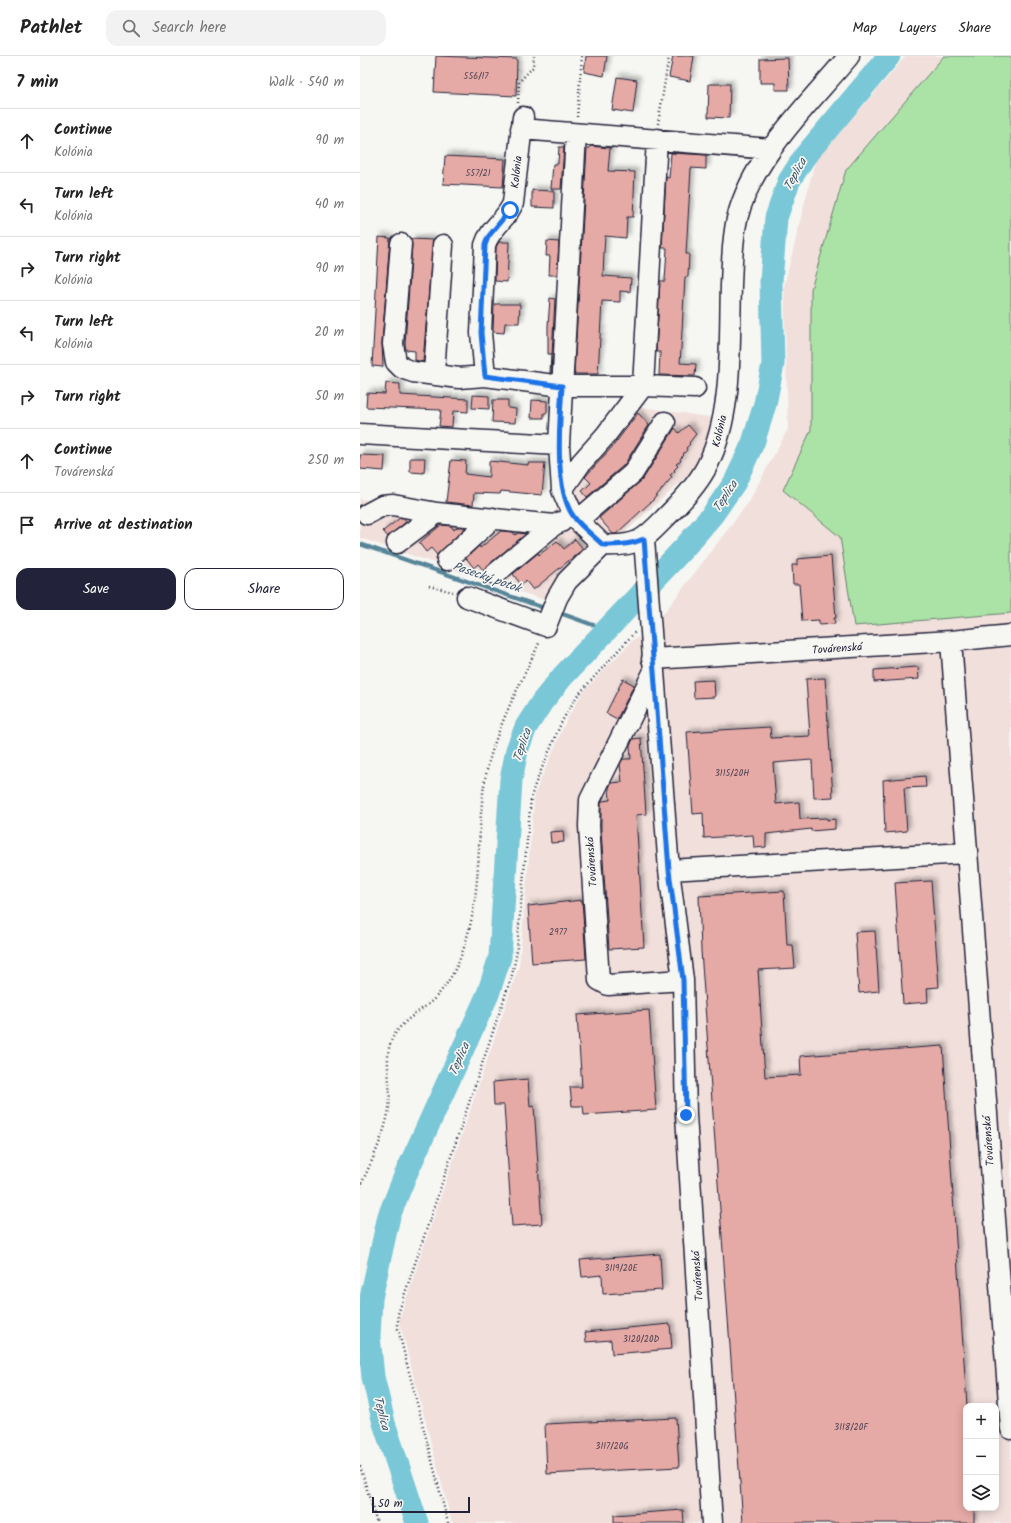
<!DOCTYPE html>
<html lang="en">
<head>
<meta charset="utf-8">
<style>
	:root { --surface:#fff; --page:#f2f2f2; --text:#222; --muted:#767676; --line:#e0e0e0; --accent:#22223b }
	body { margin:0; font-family:Kalam,sans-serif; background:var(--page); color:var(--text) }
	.controls { position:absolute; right:12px; bottom:12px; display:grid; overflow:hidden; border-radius:8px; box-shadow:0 2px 10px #0003 }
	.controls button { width:36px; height:36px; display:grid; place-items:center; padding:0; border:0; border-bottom:1px solid var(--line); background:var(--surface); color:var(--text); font:20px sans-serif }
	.scale { position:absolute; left:12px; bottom:10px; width:98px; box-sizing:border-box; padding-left:4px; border:2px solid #22223b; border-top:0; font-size:11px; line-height:14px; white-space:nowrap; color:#22223b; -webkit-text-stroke:3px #f6f6f2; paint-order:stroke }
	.stop { position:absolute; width:12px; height:12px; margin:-9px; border:3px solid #1a73e8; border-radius:50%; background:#fff }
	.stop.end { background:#1a73e8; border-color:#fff; box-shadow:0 1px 4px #0008 }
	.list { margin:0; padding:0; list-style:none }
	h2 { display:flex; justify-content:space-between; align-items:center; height:52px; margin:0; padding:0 16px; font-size:17px }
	h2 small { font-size:13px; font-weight:400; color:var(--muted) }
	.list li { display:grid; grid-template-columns:26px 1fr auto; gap:12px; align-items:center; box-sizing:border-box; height:64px; padding:0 16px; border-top:1px solid var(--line) }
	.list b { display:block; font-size:15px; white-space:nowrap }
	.list p { margin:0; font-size:13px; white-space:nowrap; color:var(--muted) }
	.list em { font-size:13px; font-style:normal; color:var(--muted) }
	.actions { display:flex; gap:8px; padding:12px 16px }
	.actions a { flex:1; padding:9px 0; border:1px solid var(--accent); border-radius:12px; text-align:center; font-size:14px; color:var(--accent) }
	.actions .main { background:var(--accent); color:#fff }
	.icon { flex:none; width:22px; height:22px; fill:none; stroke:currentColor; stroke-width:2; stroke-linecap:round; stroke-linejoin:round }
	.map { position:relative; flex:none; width:651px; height:1467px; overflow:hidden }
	header { display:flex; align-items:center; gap:24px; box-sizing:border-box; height:56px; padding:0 20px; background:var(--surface); border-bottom:1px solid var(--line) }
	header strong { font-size:19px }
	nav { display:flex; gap:22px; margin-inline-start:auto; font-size:14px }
	.search { width:280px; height:36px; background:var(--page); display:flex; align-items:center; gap:10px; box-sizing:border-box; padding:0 14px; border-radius:12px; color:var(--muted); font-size:15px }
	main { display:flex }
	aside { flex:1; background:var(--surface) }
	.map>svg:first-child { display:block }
	.built { fill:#f1dfdb; fill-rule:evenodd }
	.green { fill:#abe2a6; stroke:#668270 }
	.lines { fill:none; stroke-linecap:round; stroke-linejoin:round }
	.stream { stroke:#568599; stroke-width:4 }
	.river { stroke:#79c7d7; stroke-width:23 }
	.building { fill:#e5aaa5; stroke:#22223b; filter:url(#shadow) }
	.minor-casing { stroke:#22223b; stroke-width:23 }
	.path { stroke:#22223b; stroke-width:2.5; stroke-dasharray:1 3; stroke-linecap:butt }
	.minor { stroke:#f6f6f2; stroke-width:20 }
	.route { stroke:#1a73e8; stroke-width:5 }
	.labels { text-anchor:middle; stroke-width:3.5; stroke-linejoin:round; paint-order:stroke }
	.number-label { font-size:9px; fill:#534456 }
	.street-label { font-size:11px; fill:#22223b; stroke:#f6f6f2 }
	.water-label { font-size:12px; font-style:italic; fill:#3c546a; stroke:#f6f6f2 }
</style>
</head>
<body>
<header>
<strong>Pathlet</strong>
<div class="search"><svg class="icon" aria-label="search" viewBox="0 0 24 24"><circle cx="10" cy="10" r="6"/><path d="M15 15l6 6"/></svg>Search here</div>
<nav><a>Map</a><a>Layers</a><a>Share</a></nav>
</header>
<main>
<aside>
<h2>7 min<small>Walk · 540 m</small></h2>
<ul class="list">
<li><svg class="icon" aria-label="ahead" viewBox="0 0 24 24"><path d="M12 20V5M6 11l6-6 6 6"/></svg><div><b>Continue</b><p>Kolónia</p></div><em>90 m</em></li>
<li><svg class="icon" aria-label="left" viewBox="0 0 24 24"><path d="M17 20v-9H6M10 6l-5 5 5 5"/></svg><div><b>Turn left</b><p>Kolónia</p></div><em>40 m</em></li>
<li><svg class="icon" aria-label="right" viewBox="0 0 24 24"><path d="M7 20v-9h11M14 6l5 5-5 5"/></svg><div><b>Turn right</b><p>Kolónia</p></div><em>90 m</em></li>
<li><svg class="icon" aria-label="left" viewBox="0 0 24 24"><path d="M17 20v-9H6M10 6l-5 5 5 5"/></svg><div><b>Turn left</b><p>Kolónia</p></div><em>20 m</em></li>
<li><svg class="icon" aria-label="right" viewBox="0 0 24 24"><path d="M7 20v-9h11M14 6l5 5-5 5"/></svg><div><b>Turn right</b></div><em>50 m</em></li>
<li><svg class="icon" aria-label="ahead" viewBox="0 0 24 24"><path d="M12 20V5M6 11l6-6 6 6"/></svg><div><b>Continue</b><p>Továrenská</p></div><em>250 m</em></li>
<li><svg class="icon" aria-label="arrive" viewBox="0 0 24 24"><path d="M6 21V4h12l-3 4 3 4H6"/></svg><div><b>Arrive at destination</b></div></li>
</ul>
<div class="actions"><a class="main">Save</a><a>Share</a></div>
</aside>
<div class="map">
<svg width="651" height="1467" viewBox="0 0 651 1467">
	<defs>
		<filter id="shadow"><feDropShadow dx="3.5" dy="-3.5" stdDeviation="2" flood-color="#0004"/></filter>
	</defs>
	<rect width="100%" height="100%" fill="#f6f6f2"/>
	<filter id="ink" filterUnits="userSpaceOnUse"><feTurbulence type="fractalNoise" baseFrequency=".025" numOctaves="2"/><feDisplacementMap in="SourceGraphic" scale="8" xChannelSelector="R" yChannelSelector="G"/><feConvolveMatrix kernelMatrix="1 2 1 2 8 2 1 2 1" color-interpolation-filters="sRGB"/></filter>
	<g filter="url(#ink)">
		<path class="built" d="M546 0H651V1467H92L39 1264 159 910 175 737 206 665 223 636 274 583 290 577H300L301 561 388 447 428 373 424 231 455 105ZM606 1350H636V1452H606Z
			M261 348 355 362 333 415 188 545 0 482V443L188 466Z"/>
		<path class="green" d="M584 0H651V557L494 570 480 481 423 434 451 374V233L486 114Z"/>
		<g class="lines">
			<path class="stream" d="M0 488 187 553
				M197 556 247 574"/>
			<path class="river" d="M57 1467 24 1367 13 1321 9 1280 11 1242 29 1160 45 1120 128 938 140 901 151 724 157 694 166 671 182 646 203 620 324 492 353 458 375 426 393 387 405 348 413 308 411 225 416 162 429 125 445 100 529 0"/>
		</g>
		<path class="building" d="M76 0 157 3 156 40 74 36Z
			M226 0H247L244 20 224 16Z
			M313 0H334L330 25 309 21Z
			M428 2 429 34H415V27H400V3Z
			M257 21 277 24 273 57 252 54Z
			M349 28H370L369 62 348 61Z
			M230 90 250 92 248 115 275 116 273 161H267L266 182 245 180 244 196 243 220 271 222 270 236 260 235V246L242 245 238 318H214L227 92H230Z
			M199 91H204L201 133H191L193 108H198Z
			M311 97 346 99V113L331 112 326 198H329L328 221H325L321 292 320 307 336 308 335 320 299 319 300 296H296L300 225H305L307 192H302L306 121 309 122Z
			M85 100 145 103 143 131 83 128Z
			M172 134 194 135V152L172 151Z
			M19 181 30 182 22 287 23 311 12 310Z
			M51 183 73 184 63 306 55 304V295L46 294 45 288 52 189Z
			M187 185 199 186 197 219H189L190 200H186Z
			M139 186H149L147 226 135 225 136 191Z
			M190 242 195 243 191 317H190L191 298H188V270Z
			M134 248H160L159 267H145L144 277 133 276Z
			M26 327 40 328V339L108 343V356L93 355 92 371 79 370 81 354 6 351 7 337 25 338Z
			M113 339 129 340V353L112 352Z
			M133 344H148V352L156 353 155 367 132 366Z
			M172 344 187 345V357H184V362H171Z
			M278 357 289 369 264 409 227 441 222 435 231 427 225 421 253 390Z
			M328 369 336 378 329 387 330 388 326 392 327 394 323 398 324 399 320 403 321 405 316 408 318 410 314 414 315 415 310 419 312 421 293 444 256 478H253L239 462 283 423 315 372 319 377Z
			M0 399 25 400 24 415 0 413Z
			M50 402H65L64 417 50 416Z
			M91 404 106 405 105 418 129 421V405L168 409V407H185L182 439 141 435 140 438 114 437 113 449 86 446Z
			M40 462 44 463 46 466 28 481 23 475Z
			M81 469 91 470 94 474 97 471H106L77 499 71 492 66 496 59 487Z
			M141 475 153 476 155 479 158 477 166 478 128 509 124 515 118 508 114 512 106 502 119 490 120 492Z
			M215 483 223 493 173 534 166 525 161 529 153 518 178 497 179 499 197 485 204 493Z
			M471 500 476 562H474L475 568 459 569V564L442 565 439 528H433L432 509H437V503Z
			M558 611 559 623 514 626V614Z
			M465 622 473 741 454 742 452 704 413 707 416 748 439 746 440 763 467 762V764L475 763V773L451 775V773L406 778V791L394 792 393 779 344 782 343 757 333 758 327 676 410 671 411 682 450 680 446 623Z
			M263 623 274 629 257 663 246 657Z
			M354 624 355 641 334 642 333 625Z
			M281 682 286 758 276 759 284 891 249 893 241 774V747L242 745 250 744 249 732 251 727 262 726 260 708 263 703H271L270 690 273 683Z
			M565 720 566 731 544 732 547 775 525 777 523 724Z
			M203 775 204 786 191 787 190 776Z
			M571 825 579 931 567 932 568 946 543 948 535 827Z
			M424 835 427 889H433L435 912 398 914 405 1021 441 1019 440 1000 583 990 607 1350 606 1452H614V1467H383L341 895 339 840Z
			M222 844 226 903 172 907 168 850Z
			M515 875 519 935 499 937 495 876Z
			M289 954 296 1054 224 1059 223 1050H212L210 1031H222L217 959Z
			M168 1023 170 1051 174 1050 182 1168 152 1170 144 1049H134L133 1026Z
			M300 1198 302 1234 243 1238 242 1219 222 1221 220 1204Z
			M310 1268 312 1293 252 1298 251 1284 226 1286 225 1276Z
			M316 1362 319 1411 187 1418 185 1368Z
			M323 1454 324 1467H254V1459Z"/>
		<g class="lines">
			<g class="minor-casing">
				<path id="minor" d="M163 61 153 147C147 163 130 172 125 189L121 277 125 320 202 330H283L335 332
					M161 73 411 93
					M216 78 199 389 202 434 214 461 243 489C281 491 285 482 310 457 324 443 338 428 347 410 374 357 369 287 371 229 372 207 372 184 377 163 392 101 449 48 489 0
					M41 188 33 288 36 306 42 312 53 316 99 322 125 320
					M74 317 83 189
					M0 378 199 389
					M202 434 221 407 245 380 283 330 297 83
					M7 458 22 450 33 449 77 457 194 469
					M218 464 273 417 305 366
					M284 483 309 814 323 924 326 1059 352 1467
					M37 487 77 457
					M87 504 133 462
					M135 518 194 469 201 466
					M107 541 186 570 197 542 207 525 243 489
					M591 585 651 579
					M292 603 591 585 651 1373
					M293 617 230 744 229 770 239 924 248 929 323 924
					M309 814 606 797"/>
			</g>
			<path class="path" d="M158 47 159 26 173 11 174 0
				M217 61 222 0
				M298 68 309 0
				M69 530 93 536
				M0 1131C11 1106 25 1079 29 1052 32 1030 23 1002 32 983 41 964 61 956 75 942 92 924 101 904 107 881 121 834 117 785 123 737 129 683 158 634 180 585
				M0 1410 17 1467
				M88 1467 38 1273V1258L152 919 156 901 171 742 174 731 202 665 217 640 275 576"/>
			<use href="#minor" class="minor"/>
		</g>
	</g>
	<g class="lines" filter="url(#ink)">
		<path class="route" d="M150 154 128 181 125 189 121 277 125 320 202 330C200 363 193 434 214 461 221 471 234 480 243 489 258 489 270 489 284 483L309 814 323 924 326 1059"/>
	</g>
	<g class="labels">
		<g class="number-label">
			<text x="116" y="23">556/17</text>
			<text x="118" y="120">557/21</text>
			<text x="372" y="720">3115/20H</text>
			<text x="198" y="879">2977</text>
			<text x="261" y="1215">3119/20E</text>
			<text x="281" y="1286">3120/20D</text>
			<text x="491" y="1374">3118/20F</text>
			<text x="252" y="1393">3117/20G</text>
		</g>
		<g class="street-label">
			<text transform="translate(156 116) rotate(-84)" y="4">Kolónia</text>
			<text transform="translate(359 375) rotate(-76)" y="4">Kolónia</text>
			<text transform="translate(477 592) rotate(-4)" y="4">Továrenská</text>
			<text transform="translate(231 806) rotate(-94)" y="4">Továrenská</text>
			<text transform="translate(628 1085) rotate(-94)" y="4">Továrenská</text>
			<text transform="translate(337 1220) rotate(-94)" y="4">Továrenská</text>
		</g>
		<g class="water-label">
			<text transform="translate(435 118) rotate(-61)" y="4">Teplica</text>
			<text transform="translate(365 440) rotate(-57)" y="4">Teplica</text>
			<text transform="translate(127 521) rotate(19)" y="4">Pasecký potok</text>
			<text transform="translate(162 689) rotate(-71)" y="4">Teplica</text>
			<text transform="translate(99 1003) rotate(-66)" y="4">Teplica</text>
			<text transform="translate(22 1357) rotate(76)" y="4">Teplica</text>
		</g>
	</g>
</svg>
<div class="controls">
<button>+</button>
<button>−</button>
<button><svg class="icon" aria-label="layers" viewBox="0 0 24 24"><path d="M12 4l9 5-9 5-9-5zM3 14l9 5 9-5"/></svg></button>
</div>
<div class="scale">50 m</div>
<div class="stop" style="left:150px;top:154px"></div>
<div class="stop end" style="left:326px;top:1059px"></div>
</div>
</main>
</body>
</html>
